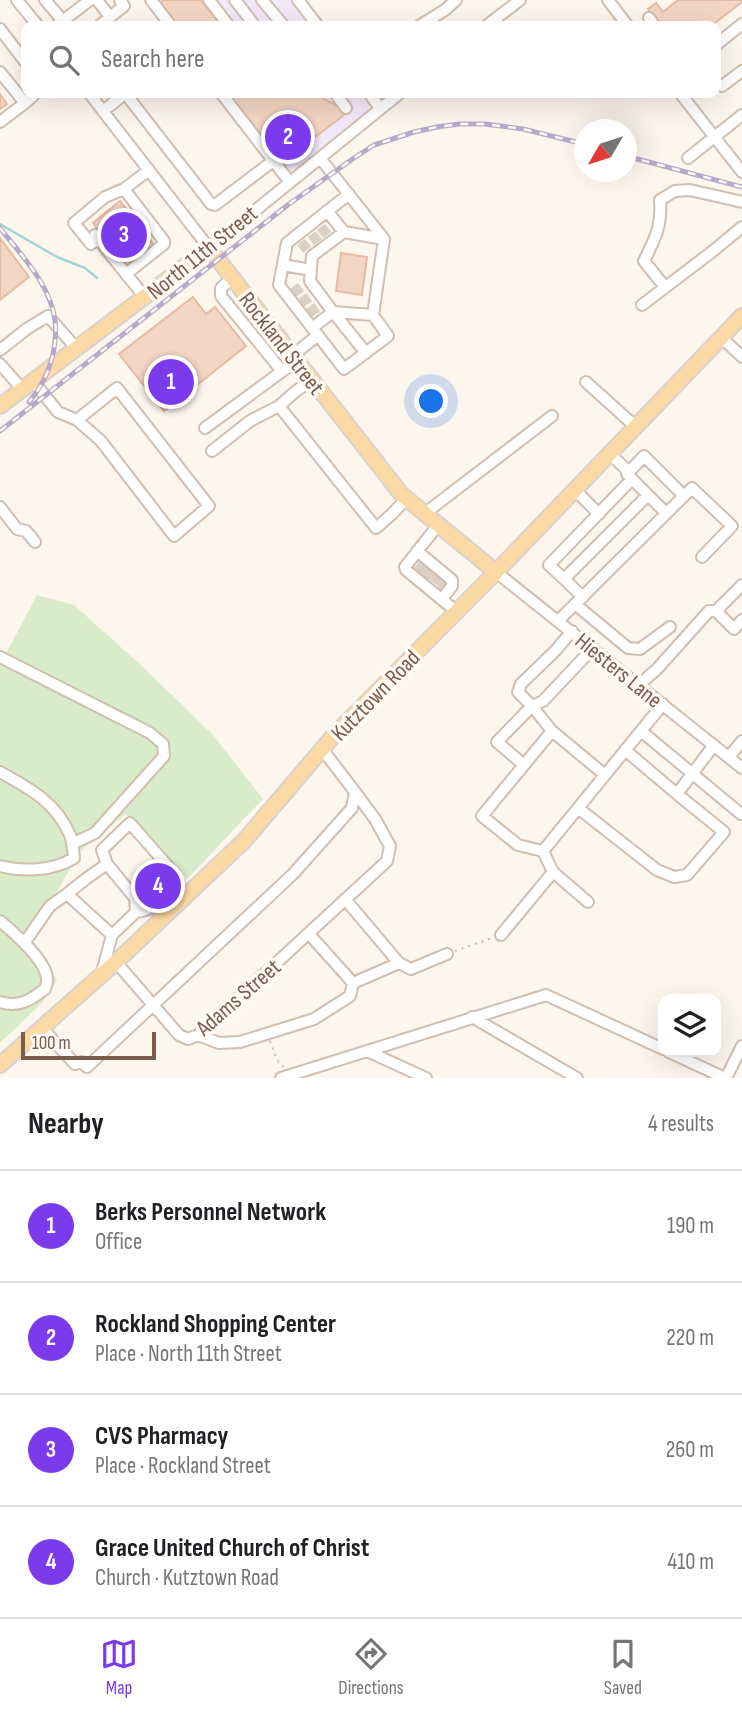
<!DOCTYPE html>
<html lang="en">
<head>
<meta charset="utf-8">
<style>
	:root { --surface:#fff; --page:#f6f6f6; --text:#202124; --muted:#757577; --line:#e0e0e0; --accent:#7c3aed }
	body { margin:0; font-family:"Sofia Sans Condensed",sans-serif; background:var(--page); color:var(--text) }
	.controls { position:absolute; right:21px; bottom:21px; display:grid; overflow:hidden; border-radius:14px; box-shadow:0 7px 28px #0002 }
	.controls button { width:63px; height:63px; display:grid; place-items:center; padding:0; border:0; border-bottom:2px solid var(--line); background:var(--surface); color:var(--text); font:35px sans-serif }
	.compass { position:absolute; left:574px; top:119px; width:63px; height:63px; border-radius:50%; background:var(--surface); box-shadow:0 7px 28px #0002; rotate:231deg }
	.scale { position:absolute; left:21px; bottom:18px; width:135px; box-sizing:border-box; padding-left:7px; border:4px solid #7a5c4d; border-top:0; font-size:19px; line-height:24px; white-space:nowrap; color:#7a5c4d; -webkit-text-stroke:5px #fffaf3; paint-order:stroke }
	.you { position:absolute; left:432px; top:402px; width:24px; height:24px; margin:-18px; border:5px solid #fff; border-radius:50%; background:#1a73e8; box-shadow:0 0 0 10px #1a73e833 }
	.badge { display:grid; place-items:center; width:46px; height:46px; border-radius:50%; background:var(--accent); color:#fff; font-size:23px; font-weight:700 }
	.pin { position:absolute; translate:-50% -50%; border:4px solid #fff; box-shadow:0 2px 7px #0006 }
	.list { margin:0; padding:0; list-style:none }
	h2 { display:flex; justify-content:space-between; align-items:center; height:91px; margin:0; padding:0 28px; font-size:30px }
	h2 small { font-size:23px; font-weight:400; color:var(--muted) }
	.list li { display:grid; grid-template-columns:46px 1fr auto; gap:21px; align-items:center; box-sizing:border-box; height:112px; padding:0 28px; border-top:2px solid var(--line) }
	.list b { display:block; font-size:26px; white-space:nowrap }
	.list p { margin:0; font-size:23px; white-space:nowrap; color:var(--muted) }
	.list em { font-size:23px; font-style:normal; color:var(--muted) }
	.icon { flex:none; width:38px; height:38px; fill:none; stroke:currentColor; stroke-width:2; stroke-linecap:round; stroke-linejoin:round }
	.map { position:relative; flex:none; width:742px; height:1078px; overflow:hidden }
	.search { position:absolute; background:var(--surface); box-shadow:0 7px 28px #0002; left:21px; right:21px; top:21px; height:77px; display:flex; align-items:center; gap:18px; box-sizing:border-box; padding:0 24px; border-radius:14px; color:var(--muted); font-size:26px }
	.sheet { height:539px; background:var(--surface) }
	nav { display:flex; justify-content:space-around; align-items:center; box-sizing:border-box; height:98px; border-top:2px solid var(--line); background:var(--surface); font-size:19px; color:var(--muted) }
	nav a { display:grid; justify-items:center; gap:4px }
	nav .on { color:var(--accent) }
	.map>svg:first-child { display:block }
	.education { fill:#f3e8fa }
	.green { fill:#d8ecc9 }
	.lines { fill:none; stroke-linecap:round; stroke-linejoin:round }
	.stream { stroke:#a5d3da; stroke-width:2.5 }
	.building { fill:#f3d5c3; stroke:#e6bba3; stroke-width:2 }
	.minor-tunnel { stroke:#dcd0c4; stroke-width:10; stroke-dasharray:10 5; stroke-linecap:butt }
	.minor-casing { stroke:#d1beb0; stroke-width:14 }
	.major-casing { stroke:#dad1cd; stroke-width:18 }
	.path { stroke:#d9b8a5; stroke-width:2; stroke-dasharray:2 5; stroke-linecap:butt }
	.minor { stroke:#fff; stroke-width:10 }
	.major { stroke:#fbd9a5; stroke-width:14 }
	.rail-casing { stroke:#b9a8c9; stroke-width:5 }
	.rail { stroke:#fffaf3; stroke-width:2.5; stroke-dasharray:8; stroke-linecap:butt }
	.labels { text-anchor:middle; stroke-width:7; stroke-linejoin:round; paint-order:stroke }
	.street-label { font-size:23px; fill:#7a5c4d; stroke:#fffaf3 }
</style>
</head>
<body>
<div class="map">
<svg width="742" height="1078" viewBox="0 0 742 1078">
	<rect width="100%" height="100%" fill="#fdf6ec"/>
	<path class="education" d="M153 0H297L318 26H173Z
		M222 93H369L380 108 289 181Z"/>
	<path class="green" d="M37 595 74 605 144 668 213 735 263 799 187 879 126 814 79 852 30 941 57 980 42 1003 0 1043V665Z"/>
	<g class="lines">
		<path class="stream" d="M0 224 57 257 85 268 97 278"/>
	</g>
	<path class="building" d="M163 0H200L223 26H176L159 4Z
		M678 0H742V2L711 26H661L648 9 656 3 663 12Z
		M227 93H319L322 98 348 112 281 163Z
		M0 94 7 104 0 109Z
		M120 201 155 246 127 269 93 223Z
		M0 238 29 277 0 300Z
		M341 253 367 257 362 295 336 291Z
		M193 297 206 314 215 307 246 346 164 411 119 354Z"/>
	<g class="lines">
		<path class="minor-tunnel" d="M321 227 329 237
			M312 234 319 244
			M301 242 309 252
			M293 293 304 285
			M301 303 312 295
			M309 313 320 305
			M418 571 424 564
			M425 577 432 570
			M434 583 439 576
			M441 590 448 582"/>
		<g class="minor-casing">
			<path id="minor" d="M17 0 38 26
				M45 0 63 21
				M97 0 110 17 124 6 120 0
				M151 0 171 26
				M209 0 229 26
				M235 0 255 26
				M262 0 284 26
				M298 0 318 26
				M608 0 628 26
				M649 18 655 26
				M56 26 90 0
				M99 26 110 17
				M419 26 445 10 456 0
				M486 26 520 0
				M0 29 26 63
				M716 45 742 24
				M0 72 25 103 0 122
				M722 86 742 71
				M89 93 209 248 400 93
				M125 93 211 204 215 205 273 161
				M221 93 289 181
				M335 93 346 108
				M369 93 380 108
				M680 93 742 172
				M25 103 36 93
				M103 111 126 93
				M320 158 384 239 373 315 333 312 366 353
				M688 158 742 115
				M349 194 287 243 279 285 344 369 388 336 373 315
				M327 211 344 232 384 239
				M95 235 126 274
				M98 238 91 244 74 223 105 197 124 189
				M283 265 311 270
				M232 278 221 288V296L281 370
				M665 287 644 261C655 239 662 226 660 200L675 191 690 190 742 202
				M145 297 126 274 164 244V241L124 189 149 170
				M642 305 713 251 742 227
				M312 328 333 312 310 281 312 256 344 232
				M721 337 742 357
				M0 350 28 328 48 316 76 348
				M292 356 318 335
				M0 364 22 389
				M33 381 58 412 77 420 101 441 174 536 209 506 117 388 77 420
				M311 381 296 391 279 406 376 528 392 514 406 499
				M586 382 636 427
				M205 428 296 361
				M212 451 250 421 279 406
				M610 454 629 472
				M575 490 599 514
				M0 507 17 529 26 531 35 542
				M666 513 627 474 644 456 684 496
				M424 514 552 416
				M438 525 405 567 406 570 457 612
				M417 551 452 580V586L442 599
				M496 572 742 768
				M564 579 549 565 632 479
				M583 597 564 579 648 495
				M575 604 628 648 640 649 670 627
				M716 611 734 629 742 620
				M558 621 692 488 732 526 702 557
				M572 631 556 650 521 684 518 692 532 706 552 731 605 775
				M0 657 150 733 163 744 164 756 95 833 72 844
				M639 685 658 668 709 611H716L742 585
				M641 731 741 814
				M625 750 677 794 714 745
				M729 757 742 741
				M524 765 552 731
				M0 772C29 788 56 802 70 835 73 842 73 850 74 858 53 871 23 872 0 866
				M578 808 657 870 674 877 687 875 724 832 677 794
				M543 851 518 845 482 816 524 765 497 742 532 706 543 701 593 648
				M543 851 663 704
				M107 864 135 898 136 912 112 935 67 894 87 878Z
				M107 864 102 850 130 823 173 872 170 876 136 904
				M553 872 588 902
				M136 912C150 911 153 905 165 900 172 896 180 894 189 893
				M0 921C13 932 45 959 47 978 48 981 46 985 45 989 31 1000 18 1008 0 1002
				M309 934 353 983 399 963 345 899
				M501 935 553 872 543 851
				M25 942 50 906 67 894
				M116 962 179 1035 188 1039 198 1035 387 861 390 846 375 819 355 792
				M399 963 411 969 447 954
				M101 976 112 935
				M472 1017 577 1078
				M42 1028 75 1064 82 1062 87 1067 293 874 352 808 355 792 323 750
				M198 1035 219 1043 240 1042 314 1019 350 996 353 983
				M367 1051 426 1078
				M669 1052 725 1078
				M281 1078 546 995 663 1049
				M726 1078 742 1046"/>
		</g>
		<g class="major-casing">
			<path id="major" d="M0 406 209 248 402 495 496 572
				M0 1065 116 962 244 841 335 734 496 572 742 316"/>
		</g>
		<path class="path" d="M455 951 492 938
			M270 1041 277 1060 284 1067"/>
		<use href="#minor" class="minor"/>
		<use href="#major" class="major"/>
		<g class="rail-casing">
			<path id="rail" d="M626 156 742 187
				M0 228C21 255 51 285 55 321 57 332 55 343 53 354 49 372 41 388 29 402
				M0 431 289 204 354 158 374 145 414 132 437 127 459 124H485L523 129 584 144"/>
		</g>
		<use href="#rail" class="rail"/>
	</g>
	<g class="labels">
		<g class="street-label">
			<text transform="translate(202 252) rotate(-39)" y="8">North 11th Street</text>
			<text transform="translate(282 343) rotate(52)" y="8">Rockland Street</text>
			<text transform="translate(619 670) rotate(39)" y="8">Hiesters Lane</text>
			<text transform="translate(375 695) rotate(-46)" y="8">Kutztown Road</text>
			<text transform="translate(238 997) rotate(-41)" y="8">Adams Street</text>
		</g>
	</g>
</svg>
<div class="controls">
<button><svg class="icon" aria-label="layers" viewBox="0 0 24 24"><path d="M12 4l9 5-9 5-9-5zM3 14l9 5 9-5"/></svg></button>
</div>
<svg class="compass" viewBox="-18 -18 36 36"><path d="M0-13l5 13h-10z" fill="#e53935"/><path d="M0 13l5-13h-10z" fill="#757577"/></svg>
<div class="scale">100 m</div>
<div class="you"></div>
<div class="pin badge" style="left:171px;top:382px">1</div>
<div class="pin badge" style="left:288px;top:137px">2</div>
<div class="pin badge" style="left:124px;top:235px">3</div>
<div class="pin badge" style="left:158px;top:886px">4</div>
<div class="search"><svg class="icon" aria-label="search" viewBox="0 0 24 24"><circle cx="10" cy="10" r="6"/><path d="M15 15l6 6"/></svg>Search here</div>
</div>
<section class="sheet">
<h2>Nearby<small>4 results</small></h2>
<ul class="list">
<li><span class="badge">1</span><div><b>Berks Personnel Network</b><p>Office</p></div><em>190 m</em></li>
<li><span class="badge">2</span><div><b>Rockland Shopping Center</b><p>Place · North 11th Street</p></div><em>220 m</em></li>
<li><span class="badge">3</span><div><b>CVS Pharmacy</b><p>Place · Rockland Street</p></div><em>260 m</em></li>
<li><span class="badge">4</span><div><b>Grace United Church of Christ</b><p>Church · Kutztown Road</p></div><em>410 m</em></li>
</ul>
</section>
<nav>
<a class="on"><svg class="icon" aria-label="map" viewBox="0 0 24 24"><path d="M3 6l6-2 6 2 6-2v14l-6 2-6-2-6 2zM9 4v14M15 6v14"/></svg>Map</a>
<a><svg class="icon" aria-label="directions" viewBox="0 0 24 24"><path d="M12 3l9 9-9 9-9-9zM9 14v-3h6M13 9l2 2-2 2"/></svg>Directions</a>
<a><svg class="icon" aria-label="saved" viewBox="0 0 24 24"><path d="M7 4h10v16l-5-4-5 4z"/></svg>Saved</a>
</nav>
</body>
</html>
